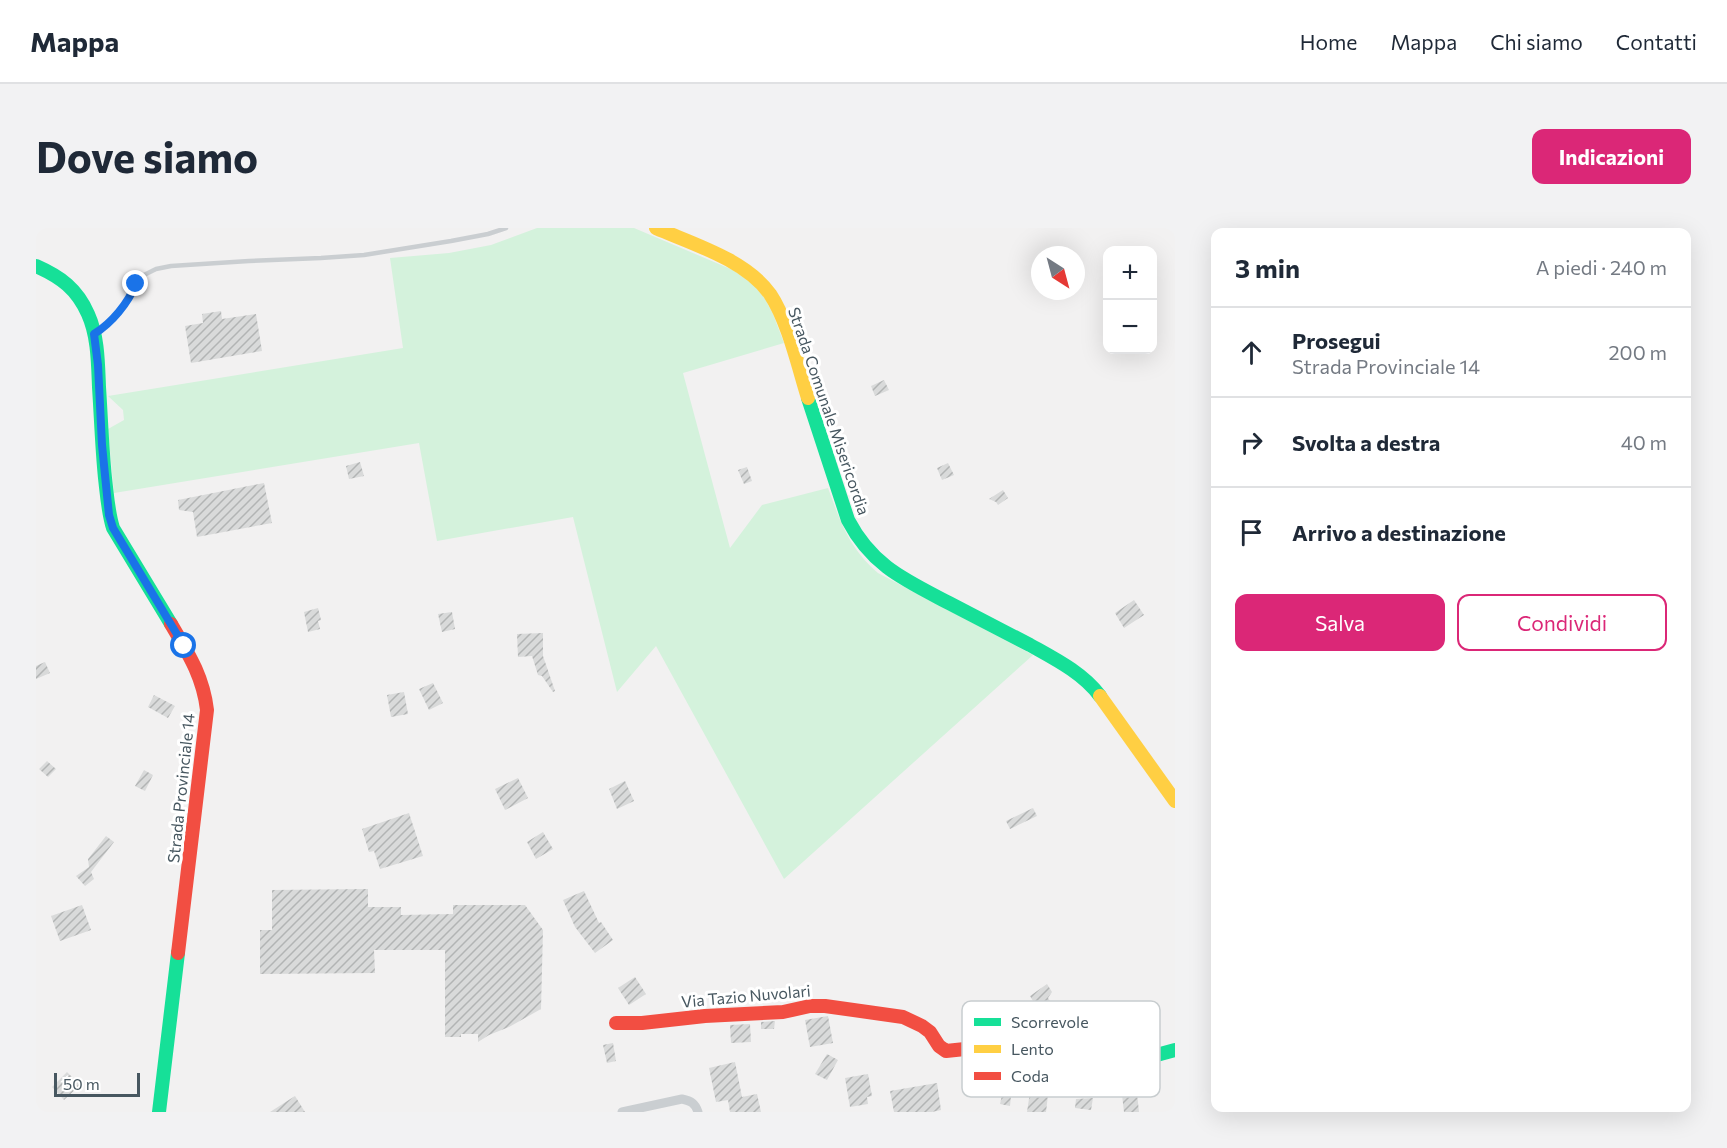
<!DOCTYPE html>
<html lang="it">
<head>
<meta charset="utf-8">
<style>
	:root { --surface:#fff; --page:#f2f2f3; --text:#1f2937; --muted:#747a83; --line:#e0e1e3; --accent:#db2777 }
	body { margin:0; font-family:Commissioner,sans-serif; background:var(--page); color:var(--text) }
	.controls { position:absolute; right:18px; top:18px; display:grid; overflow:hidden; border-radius:12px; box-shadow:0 6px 24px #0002 }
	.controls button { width:54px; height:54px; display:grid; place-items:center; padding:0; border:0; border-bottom:2px solid var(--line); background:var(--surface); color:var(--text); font:30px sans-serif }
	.compass { position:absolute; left:995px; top:18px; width:54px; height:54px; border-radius:50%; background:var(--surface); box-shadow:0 6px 24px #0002; rotate:144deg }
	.scale { position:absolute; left:18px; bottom:15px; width:86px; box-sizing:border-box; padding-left:6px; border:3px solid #475760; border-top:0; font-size:16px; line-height:21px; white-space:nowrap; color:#475760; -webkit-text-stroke:4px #fff; paint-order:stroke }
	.stop { position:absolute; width:18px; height:18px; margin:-14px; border:4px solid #1a73e8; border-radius:50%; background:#fff }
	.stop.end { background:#1a73e8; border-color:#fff; box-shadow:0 2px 6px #0008 }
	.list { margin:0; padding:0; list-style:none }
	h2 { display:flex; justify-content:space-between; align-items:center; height:78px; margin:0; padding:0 24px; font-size:26px }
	h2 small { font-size:20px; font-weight:400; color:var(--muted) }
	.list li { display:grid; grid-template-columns:39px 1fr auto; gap:18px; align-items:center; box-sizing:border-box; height:90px; padding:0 24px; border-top:2px solid var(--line) }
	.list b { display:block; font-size:22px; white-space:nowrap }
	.list p { margin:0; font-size:20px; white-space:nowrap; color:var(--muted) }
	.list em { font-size:20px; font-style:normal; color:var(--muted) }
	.actions { display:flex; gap:12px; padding:18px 24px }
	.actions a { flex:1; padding:14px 0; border:2px solid var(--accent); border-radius:12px; text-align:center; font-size:21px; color:var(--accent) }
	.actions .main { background:var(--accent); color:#fff }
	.icon { flex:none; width:33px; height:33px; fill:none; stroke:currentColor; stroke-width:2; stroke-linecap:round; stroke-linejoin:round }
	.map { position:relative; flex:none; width:1139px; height:884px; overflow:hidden; border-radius:12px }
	header { display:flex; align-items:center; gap:36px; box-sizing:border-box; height:84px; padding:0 30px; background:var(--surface); border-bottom:2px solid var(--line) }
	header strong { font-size:28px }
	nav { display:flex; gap:33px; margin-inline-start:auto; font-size:21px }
	.intro { display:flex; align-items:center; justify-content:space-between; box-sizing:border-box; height:144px; padding:0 36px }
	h1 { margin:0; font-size:42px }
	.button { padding:15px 27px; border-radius:12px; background:var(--accent); color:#fff; font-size:21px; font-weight:700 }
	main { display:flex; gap:36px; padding:0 36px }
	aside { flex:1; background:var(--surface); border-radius:12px; box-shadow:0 6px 24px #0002 }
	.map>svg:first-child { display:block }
	.green { fill:#d4f2dc }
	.building { fill:url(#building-hatch) }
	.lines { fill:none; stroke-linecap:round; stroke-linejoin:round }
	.lane { stroke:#caced1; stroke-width:4.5 }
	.street { stroke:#caced1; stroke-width:9 }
	.fast { stroke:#16e098; stroke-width:14 }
	.slow { stroke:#ffcf43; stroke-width:14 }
	.jam { stroke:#f24e42; stroke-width:14 }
	.route { stroke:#1a73e8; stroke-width:8 }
	.labels { text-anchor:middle; stroke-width:6; stroke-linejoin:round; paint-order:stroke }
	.street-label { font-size:16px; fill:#475760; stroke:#fff }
	.key { fill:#fff; stroke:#c8cdcf; stroke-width:1.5 }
	.key-label { font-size:16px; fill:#475760 }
</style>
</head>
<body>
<header>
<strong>Mappa</strong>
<nav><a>Home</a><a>Mappa</a><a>Chi siamo</a><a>Contatti</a></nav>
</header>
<div class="intro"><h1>Dove siamo</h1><a class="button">Indicazioni</a></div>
<main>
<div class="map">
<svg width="1139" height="884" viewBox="0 0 1139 884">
	<defs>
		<pattern id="building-hatch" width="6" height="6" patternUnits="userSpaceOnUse" patternTransform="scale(1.5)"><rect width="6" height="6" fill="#d9dada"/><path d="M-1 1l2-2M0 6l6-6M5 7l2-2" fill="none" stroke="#b2b4b4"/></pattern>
	</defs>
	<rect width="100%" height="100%" fill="#f2f1f1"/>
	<path class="green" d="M501 0H598L697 42 718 57 729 71 737 86 748 115 647 145 694 320 726 277 792 260C805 295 813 320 842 345L997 427 748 651 620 418 581 464 537 289 401 313 383 215 78 265 72 201 88 192 87 182 72 168 367 120 354 30 413 25 455 17Z"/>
	<path class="building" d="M185 83 186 91 220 86 226 123 155 135 149 98 167 95 166 86Z
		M848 152 853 162 839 168 835 158Z
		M324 234 328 248 313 251 310 238Z
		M912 235 918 247 906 252 901 240Z
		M711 239 716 253 708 256 702 242Z
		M228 255 236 295 161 309 157 284 143 282 142 272Z
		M967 262 972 270 962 277 960 274 953 271Z
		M1098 372 1108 387 1088 400 1079 385Z
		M282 380 285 392 282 393 284 401 272 404 268 384Z
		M416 384 419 401 406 404 402 386Z
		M507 405V428L519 463 517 464 506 448 502 447 496 428 482 429 481 406Z
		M9 434 14 445 0 451V438Z
		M397 455 407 475 393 482 383 461Z
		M368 464 372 486 355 489 351 467Z
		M118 467 139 478 132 490 112 479Z
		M11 533 20 541 12 549 3 541Z
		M108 542 117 547 109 563 99 558Z
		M482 550 492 570 469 582 459 561Z
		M589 553 598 573 581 581 573 561Z
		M997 580 1001 588 974 601 970 593Z
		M373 585 387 628 344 641 338 623 333 624 326 601Z
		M507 604 517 621 500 631 491 614Z
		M70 608 78 614 55 644 58 651 49 658 40 648 53 639 52 631Z
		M332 661V679H365V687L417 686V677H489L507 702 505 781 473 799 453 807 442 814V806H425V809H409V722H338L339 745 224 746V702H236V662Z
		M548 663 563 695 565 694 577 712 559 725 539 699 527 672Z
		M46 677 55 702 24 713 15 688Z
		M599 749 610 766 593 777 582 760Z
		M1011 756 1016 764 1012 770 1014 773 1006 778 1004 775 1000 778 994 768Z
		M792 788 797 815 774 819 769 792Z
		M739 793 738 801H725V794Z
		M714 796 715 814 695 815 694 797Z
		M577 815 580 833 571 835 567 817Z
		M791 826 802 832 791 852 779 846Z
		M699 834 706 869 721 866 725 884H694L692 872 680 874 673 840Z
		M31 844 44 857 28 872 16 859Z
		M832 846 836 868 831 869 832 876 814 879 809 850Z
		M901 855 905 882 896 884H858L854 863Z
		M994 864 1012 867 1010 884H991Z
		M1101 865 1103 884H1088L1086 867Z
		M966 867 975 868 974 878 964 876Z
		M259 868 269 884H234Z
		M1057 870 1055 882 1039 880 1040 871Z"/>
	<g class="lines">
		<path class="lane" d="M60 105 68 100 77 91 108 47 120 41 135 38 213 33 285 30 328 27 415 13 452 6 470 0"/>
		<path class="street" d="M586 884 646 871C655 873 659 875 662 884"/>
		<path class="fast" d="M0 38C25 49 41 61 52 86 62 108 62 135 63 159 65 189 66 220 69 250 71 267 72 284 77 300L135 396
			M772 170 812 292C836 338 869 352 913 375 940 389 967 403 994 417 1019 431 1047 445 1064 468
			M929 821C949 818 993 808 1010 815 1031 825 1031 842 1058 844L1139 822
			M123 884 142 725"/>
		<path class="slow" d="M620 0C657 16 710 32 734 66 752 93 762 138 772 170
			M1064 468 1139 573"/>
		<path class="jam" d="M135 396C152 425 167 448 171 482L142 725
			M580 795H606L669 788 747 784 774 778H789L867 789 886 798 894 804 903 818 910 823 929 821"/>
	</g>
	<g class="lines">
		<path class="route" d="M100 56C92 75 76 95 58 106L62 137 66 217 73 287 77 300 148 418"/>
	</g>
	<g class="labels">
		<g class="street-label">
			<text transform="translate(793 183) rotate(71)" y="6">Strada Comunale Misericordia</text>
			<text transform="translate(145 560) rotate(-84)" y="6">Strada Provinciale 14</text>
			<text transform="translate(710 768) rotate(-5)" y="6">Via Tazio Nuvolari</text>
		</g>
	</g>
	<rect x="926" y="773" width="198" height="96" rx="9" class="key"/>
	<rect x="938" y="790" width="27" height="8" fill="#16e098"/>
	<rect x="938" y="817" width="27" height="8" fill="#ffcf43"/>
	<rect x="938" y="844" width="27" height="8" fill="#f24e42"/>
	<g class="key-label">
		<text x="975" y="800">Scorrevole</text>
		<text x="975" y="827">Lento</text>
		<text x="975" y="854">Coda</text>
	</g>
</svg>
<div class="controls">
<button>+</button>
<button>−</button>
</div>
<svg class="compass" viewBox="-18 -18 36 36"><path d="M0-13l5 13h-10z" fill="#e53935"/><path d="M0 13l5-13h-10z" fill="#747a83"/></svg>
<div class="scale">50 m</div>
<div class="stop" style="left:148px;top:418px"></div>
<div class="stop end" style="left:100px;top:56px"></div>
</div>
<aside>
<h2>3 min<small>A piedi · 240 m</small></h2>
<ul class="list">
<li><svg class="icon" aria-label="ahead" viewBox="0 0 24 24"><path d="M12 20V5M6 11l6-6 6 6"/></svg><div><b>Prosegui</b><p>Strada Provinciale 14</p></div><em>200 m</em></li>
<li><svg class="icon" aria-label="right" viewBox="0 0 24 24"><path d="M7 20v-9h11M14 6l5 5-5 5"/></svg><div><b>Svolta a destra</b></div><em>40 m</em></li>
<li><svg class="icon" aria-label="arrive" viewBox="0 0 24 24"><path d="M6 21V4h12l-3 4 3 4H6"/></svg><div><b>Arrivo a destinazione</b></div></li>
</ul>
<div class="actions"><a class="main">Salva</a><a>Condividi</a></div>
</aside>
</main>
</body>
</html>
